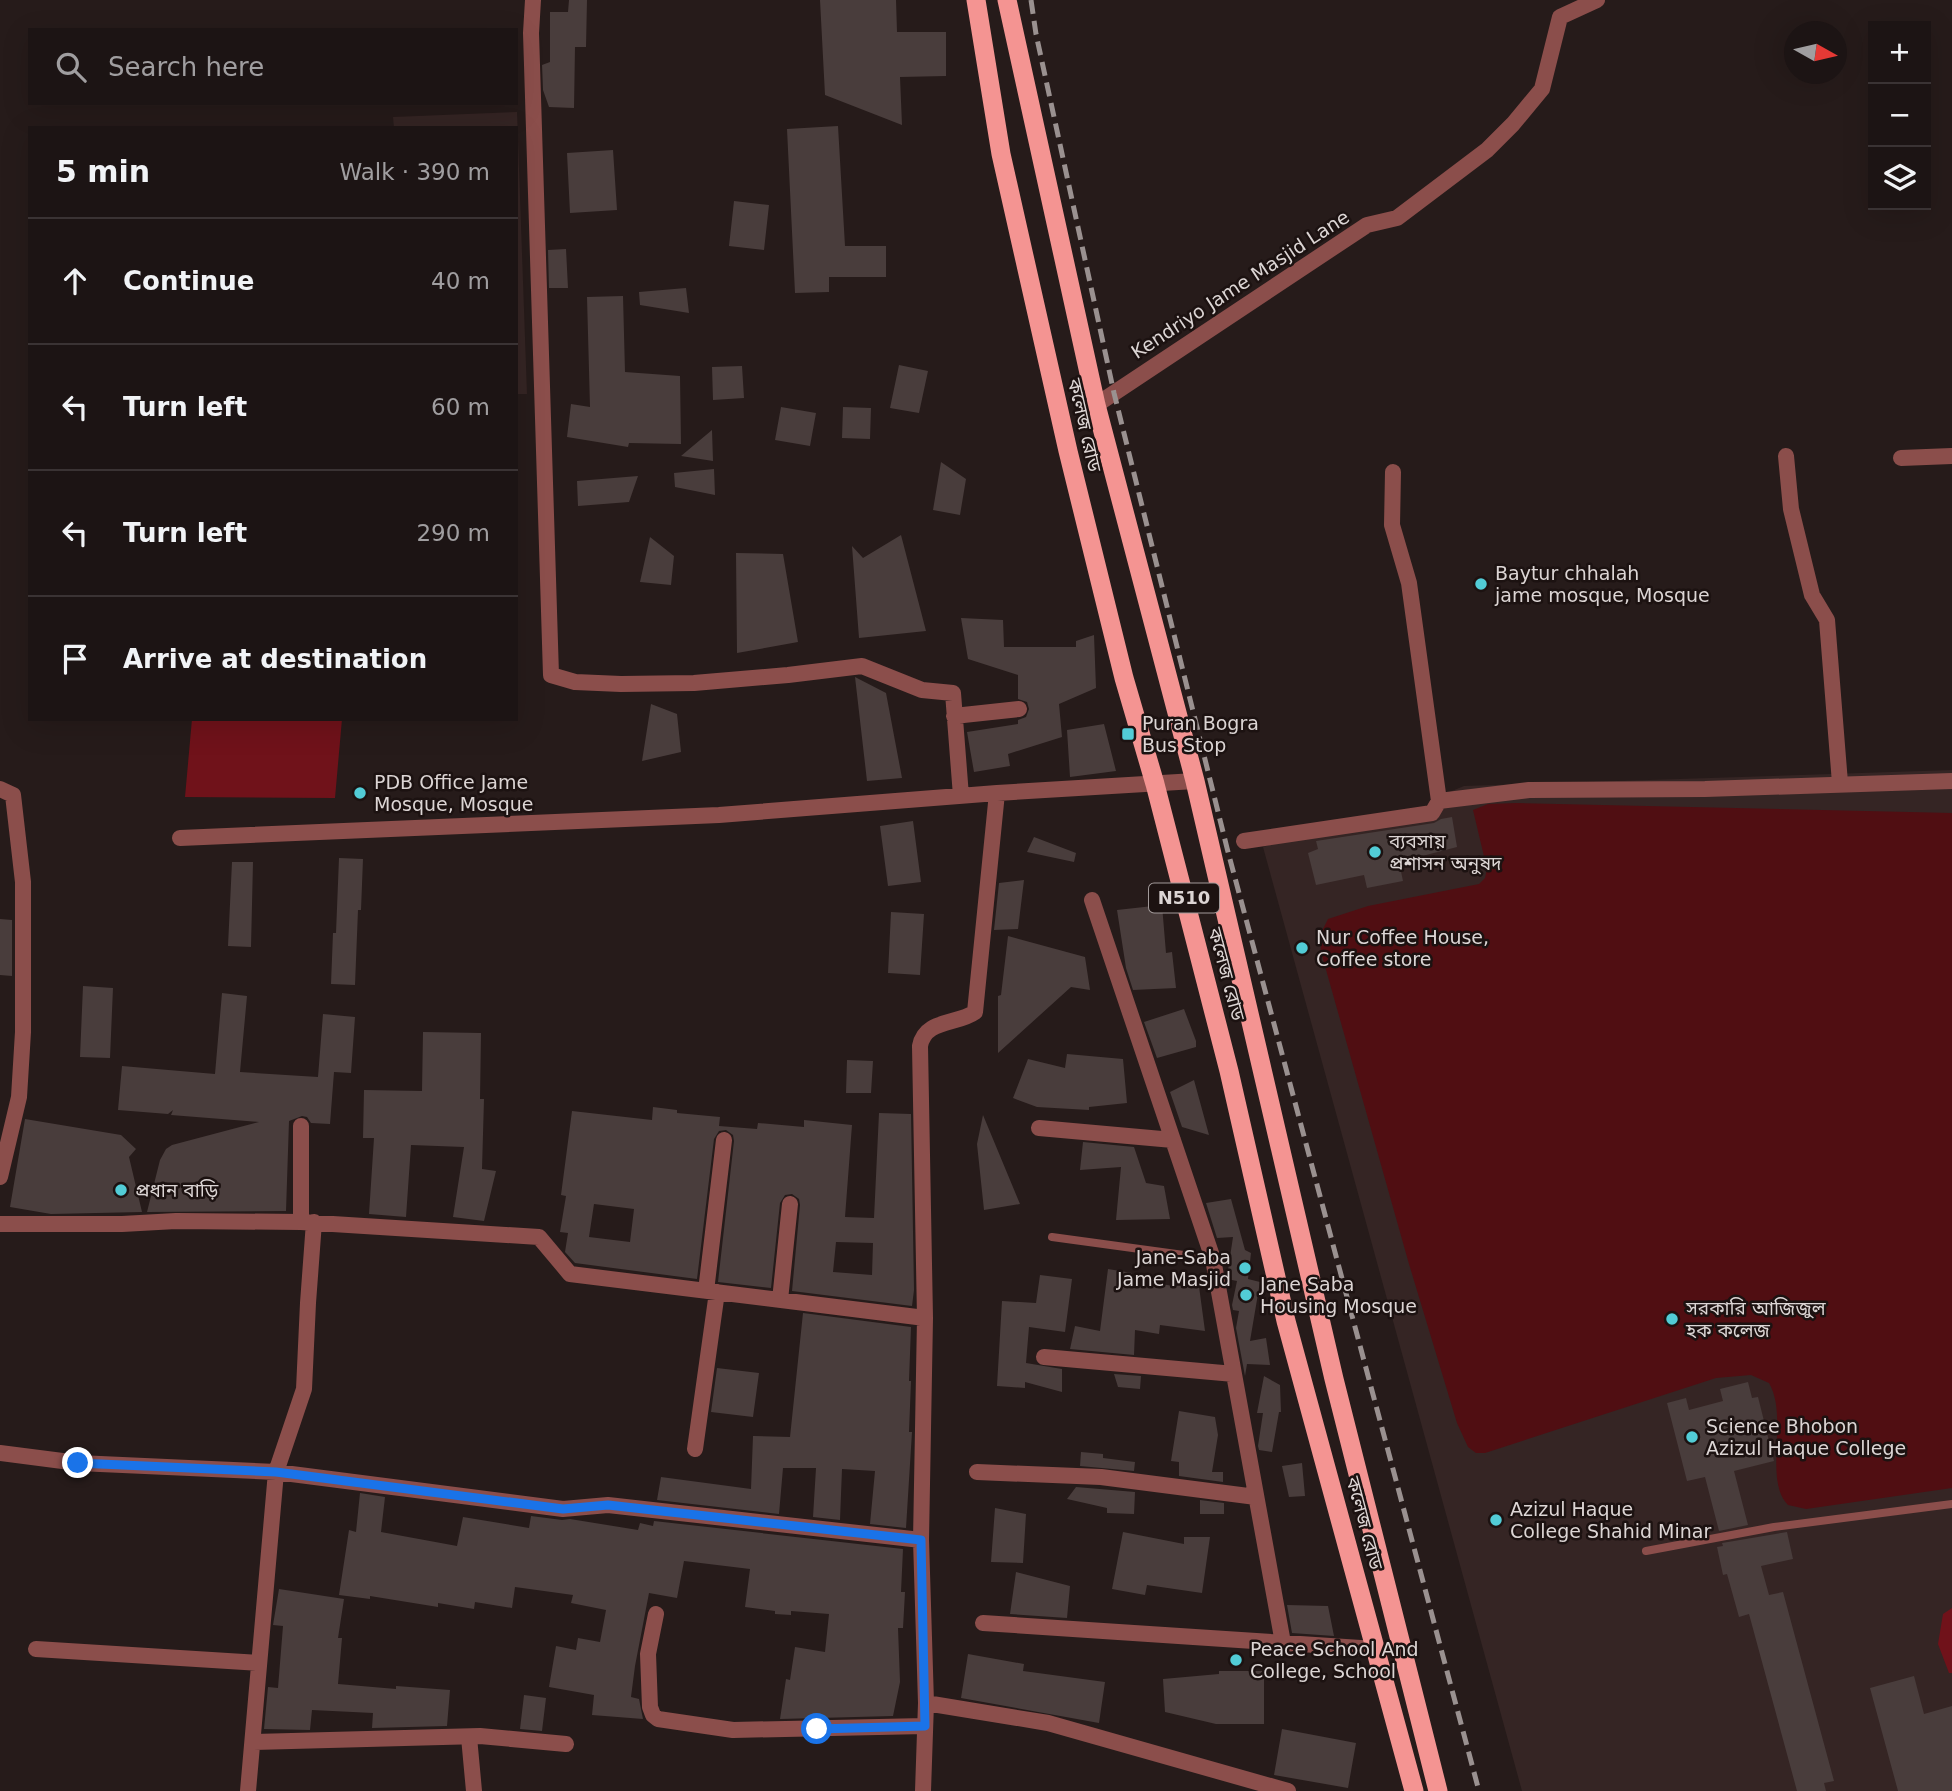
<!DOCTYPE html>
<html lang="en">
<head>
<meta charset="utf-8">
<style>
	:root { --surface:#1c1414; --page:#251d1d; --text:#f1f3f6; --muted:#a09ea0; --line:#3a3334 }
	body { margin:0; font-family:"DejaVu Sans","Noto Sans Bengali",sans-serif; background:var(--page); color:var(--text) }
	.controls { position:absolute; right:21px; top:21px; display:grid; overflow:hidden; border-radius:0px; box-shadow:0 7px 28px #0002 }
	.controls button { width:63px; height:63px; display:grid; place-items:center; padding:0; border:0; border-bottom:2px solid var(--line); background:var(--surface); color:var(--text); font:35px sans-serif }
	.compass { position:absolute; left:1784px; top:21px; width:63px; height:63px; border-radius:50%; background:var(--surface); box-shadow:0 7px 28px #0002; rotate:98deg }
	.stop { position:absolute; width:21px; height:21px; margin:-16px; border:5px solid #1a73e8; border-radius:50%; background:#fff }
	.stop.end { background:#1a73e8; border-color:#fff; box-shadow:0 2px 7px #0008 }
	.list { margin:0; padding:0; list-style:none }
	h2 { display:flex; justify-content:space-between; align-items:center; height:91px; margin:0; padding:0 28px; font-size:30px }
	h2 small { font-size:23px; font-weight:400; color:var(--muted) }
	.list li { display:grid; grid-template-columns:46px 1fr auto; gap:21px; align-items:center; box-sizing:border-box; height:126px; padding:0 28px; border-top:2px solid var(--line) }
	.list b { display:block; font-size:26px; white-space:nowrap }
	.list em { font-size:23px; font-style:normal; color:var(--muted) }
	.icon { flex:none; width:38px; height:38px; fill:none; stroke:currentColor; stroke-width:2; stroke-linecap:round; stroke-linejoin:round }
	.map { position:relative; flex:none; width:1952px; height:1791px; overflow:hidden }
	.search { position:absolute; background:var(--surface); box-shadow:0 7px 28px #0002; left:28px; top:28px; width:490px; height:77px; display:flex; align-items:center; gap:18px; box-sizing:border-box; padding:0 24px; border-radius:0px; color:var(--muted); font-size:26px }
	.panel { position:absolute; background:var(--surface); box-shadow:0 7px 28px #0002; left:28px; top:126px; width:490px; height:595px; border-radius:0px }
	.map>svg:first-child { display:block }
	.built { fill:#352524 }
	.green { fill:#500e12 }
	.water { fill:#70121a }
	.building { fill:#493d3c; fill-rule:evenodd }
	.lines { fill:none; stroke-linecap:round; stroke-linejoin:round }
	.service { stroke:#8b4e4b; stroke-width:8 }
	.minor { stroke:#8b4e4b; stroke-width:16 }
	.trunk { stroke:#f49492; stroke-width:19 }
	.rail { stroke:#9a9190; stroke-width:5; stroke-dasharray:14 7; stroke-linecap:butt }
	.route { stroke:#1a73e8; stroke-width:9 }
	.poi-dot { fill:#52ccd6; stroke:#1c1211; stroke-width:2.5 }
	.labels { text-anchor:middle; stroke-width:5; stroke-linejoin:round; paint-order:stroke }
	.shield { fill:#1c1211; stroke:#a29a9a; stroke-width:2 }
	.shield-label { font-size:18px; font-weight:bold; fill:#dcd5d4 }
	.street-label { font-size:19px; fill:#dcd5d4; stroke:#1c1211 }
	.poi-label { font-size:19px; fill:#dcd5d4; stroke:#1c1211; text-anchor:start }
</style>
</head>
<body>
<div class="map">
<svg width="1952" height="1791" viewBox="0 0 1952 1791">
	<rect width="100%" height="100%" fill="#261b1a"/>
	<path class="built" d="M517 112 527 394H516V128H394L393 117Z
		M1952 770V1791H1522L1263 847 1293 838 1401 825 1447 793 1464 786Z"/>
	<path class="green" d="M1517 803 1952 813V1488L1806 1509 1788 1505C1763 1480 1789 1417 1769 1383L1751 1375 1716 1378 1485 1453H1476L1468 1447 1457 1423 1409 1264 1321 952 1320 935 1328 919 1368 906 1479 884 1485 878 1487 869 1473 810 1488 804Z"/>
	<path class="water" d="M192 719H342L335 798 185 797Z
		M1952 1608V1673H1949L1938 1644 1943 1614Z"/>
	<path class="building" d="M569 0H587L586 47H575L574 108 549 107 543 90 542 65 550 62V12H568Z
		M820 0H896L897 32H946V76L900 77 902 125 825 95Z
		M838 126 845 246H886V277H829V292L795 293 787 129Z
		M613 150 617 210 570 213 567 153Z
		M734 201 769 205 764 250 729 246Z
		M566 249 568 288H549L548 250Z
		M686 288 689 313 640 305 639 292Z
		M623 296 625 372 680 376 681 444 629 443 628 447 567 437 571 404 590 407 587 297Z
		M899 365 928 371 919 413 890 408Z
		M742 366 744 398 713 400 712 367Z
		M781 407 816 413 810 446 775 440Z
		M843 407 871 408 870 439 842 438Z
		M712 430 713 461 681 456Z
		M941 462 966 479 960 515 933 510Z
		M714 469 715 495 675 487 674 473Z
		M638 476 629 502 578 506 577 481Z
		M901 535 926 631 859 638 852 546 863 558Z
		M650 537 674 556 671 585 640 582Z
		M736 553 783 554 798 642 737 653Z
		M961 618 1003 620 1004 647H1076V641L1094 635 1096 688 1059 704 1062 737 1008 754 1010 766 974 772 967 732 1018 724V720L1026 717 1029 709 1027 702 1018 699V675L968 659Z
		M855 677 886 693 902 778 867 781Z
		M651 704 677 714 681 752 642 761Z
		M1104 724 1116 771 1070 777 1067 730Z
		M1452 817 1457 847 1399 862 1403 881 1367 888 1364 875 1316 885 1308 853 1318 849 1316 841 1434 823 1441 819Z
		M913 821 921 882 888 886 880 826Z
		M1034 837 1076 853 1074 862 1027 852Z
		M339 858 363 859 361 910H358L355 985 331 984 333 933H336Z
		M232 862H253L251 947 228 946Z
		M1024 880 1018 929 994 930 999 883Z
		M1162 905 1166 953 1172 952 1176 988 1133 990 1126 968 1117 910Z
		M891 912 924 914 920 975 888 973Z
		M0 919 12 920V976L0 975Z
		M1008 936 1085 957 1090 990 1071 987 998 1053V996L1001 995Z
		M83 986 113 988 110 1058 80 1057Z
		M222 993 247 996 240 1072 318 1077 323 1014 355 1017 351 1073 334 1072 330 1124 311 1123 307 1117 302 1116 289 1121 286 1211 147 1212 160 1160 166 1149 172 1145 259 1122 171 1115 173 1110 168 1114 118 1110 122 1066 215 1074Z
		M1184 1009 1196 1041V1047L1157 1058 1144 1022Z
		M423 1032 481 1033 480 1099H484L482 1169 496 1171 484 1221 453 1217 464 1147 411 1145 406 1217 369 1214 374 1138H363L364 1090 422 1091Z
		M1067 1054 1123 1059 1127 1103 1089 1107V1110L1037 1107 1013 1098 1028 1059 1065 1068Z
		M847 1060 873 1061 871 1093H846Z
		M1194 1080 1209 1135 1182 1127 1170 1092Z
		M653 1107 677 1110V1113L720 1117 719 1126 757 1129 758 1123 804 1127V1120L852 1125 845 1217 874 1218 879 1113 911 1114 914 1290 912 1306 792 1291 800 1205 799 1199 792 1194 785 1195 780 1203 771 1288 718 1282 734 1141 733 1135 726 1130 719 1131 714 1139 697 1279 575 1263 565 1252 568 1233 560 1232 566 1196 561 1195 572 1111 652 1120ZM594 1204 634 1209 630 1242 589 1237ZM836 1242 873 1243 872 1275 833 1272Z
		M983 1115 1020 1204 984 1210 977 1144Z
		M25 1119 121 1135 136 1149 129 1157 142 1212 51 1214 10 1207Z
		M1083 1142 1134 1147 1146 1183 1164 1186 1170 1219 1116 1220 1121 1167 1080 1170Z
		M1231 1199 1245 1250 1251 1253 1248 1279 1260 1282 1250 1341 1266 1338 1270 1365 1247 1364 1245 1376 1236 1328 1239 1311 1233 1310 1232 1305 1237 1281 1227 1279V1277L1233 1237 1217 1238 1206 1203Z
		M1108 1269 1132 1273V1279L1173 1286 1174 1276 1198 1279 1205 1331 1160 1325 1159 1334 1135 1330 1134 1355 1070 1349 1075 1326 1100 1331Z
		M1040 1275 1072 1279 1065 1332 1029 1327 1026 1363 1062 1369V1392L1025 1382V1388L997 1386 1002 1301 1036 1303Z
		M803 1313 911 1327 909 1381H911L909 1432H912L906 1528 870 1524 875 1471 842 1469 840 1520 813 1517 816 1468H783L779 1514 657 1500 661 1477 751 1489 753 1436 790 1437Z
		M717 1368 759 1373 753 1417 711 1412Z
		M1114 1374 1141 1376 1140 1389 1118 1387Z
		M1264 1376 1280 1385 1281 1412H1279L1272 1452 1259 1450 1258 1446 1263 1413H1257Z
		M1748 1382 1752 1398 1758 1397 1774 1461 1734 1471 1748 1525 1719 1531 1705 1477 1687 1481 1667 1403 1686 1398 1689 1410 1723 1401 1720 1389Z
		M1179 1411 1215 1417 1218 1435 1212 1472H1223V1482L1179 1476V1462L1171 1461Z
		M1081 1452 1103 1454V1458L1135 1462 1134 1471 1080 1466Z
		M1302 1463 1305 1496 1289 1497 1282 1466Z
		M1076 1487 1135 1492 1134 1514 1107 1513V1508L1067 1499Z
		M360 1493 385 1497 381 1532 457 1546 463 1517 529 1528 531 1516 562 1520 570 1519 638 1530 640 1523 653 1526 654 1521 903 1549 901 1592H905L903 1628H898L900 1682 893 1716 780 1719 786 1679 790 1680 795 1647 825 1652 829 1614 791 1611V1615L775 1614V1611L745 1607 750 1569 684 1561 677 1598 649 1593 635 1666 631 1697 639 1699 643 1719 592 1715 594 1695 549 1687 556 1646 576 1650 578 1638 600 1642 606 1610 571 1603 573 1595 515 1587 512 1608 475 1602 474 1609 438 1603V1607L370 1596V1599L339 1595 349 1530 356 1532Z
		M1200 1500 1224 1503V1514H1200Z
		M995 1508 1026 1514 1023 1563 991 1562Z
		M1123 1532 1184 1544V1537H1210L1202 1593 1147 1585 1145 1595 1112 1589Z
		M1787 1532 1793 1559 1761 1566 1769 1595 1783 1592 1834 1781 1824 1783 1826 1791H1797L1749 1614 1739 1617 1727 1574 1723 1575 1717 1547 1723 1546 1722 1543Z
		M1016 1572 1070 1586 1067 1618 1010 1614Z
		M279 1589 344 1599 338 1638H342L338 1684 396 1689V1686L450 1690 447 1726 372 1728 373 1713 312 1710 310 1730 264 1729 268 1687 278 1688 283 1626 273 1625Z
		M1287 1605 1328 1606 1334 1636 1292 1633Z
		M968 1654 1024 1664 1023 1671 1105 1682 1099 1723 961 1698Z
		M1219 1671H1264V1724H1216L1165 1712 1163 1679 1219 1674Z
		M1914 1676 1924 1714 1952 1706V1791H1898L1870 1688Z
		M524 1695 546 1698 542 1731 520 1729Z
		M1282 1729 1356 1743 1348 1788 1274 1775Z"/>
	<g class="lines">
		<path class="service" d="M1052 1237 1213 1259
			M1646 1551 1774 1527 1952 1504"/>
		<path class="minor" d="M533 0 531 33 551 675 575 682 621 684 694 683 788 675 862 666 922 690 953 693 961 796
			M1096 405 1367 225 1397 218 1487 150 1513 124 1542 89 1560 17 1597 0
			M1786 456 1791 509 1812 595 1827 620 1840 783
			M1901 458 1952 456
			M1393 472 1392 525 1409 583 1439 801
			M954 716 1019 709
			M0 789 13 795 23 882V1032L19 1097 0 1177
			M180 838 719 815 997 793 1195 781
			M1244 841 1432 813 1439 801 1529 790 1705 789 1952 781
			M1092 900 1213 1259 1283 1643
			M1039 1128 1173 1140
			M301 1222V1126
			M0 1224H122L176 1221 301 1222 539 1237 570 1274 925 1318
			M706 1291 724 1140
			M780 1300 790 1204
			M1044 1357 1234 1374
			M695 1449 717 1292
			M0 1453 78 1463 276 1472 563 1509 608 1505 921 1540
			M977 1472 1101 1477 1256 1497
			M656 1614 648 1654 650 1707 653 1715 658 1719 733 1730 925 1726
			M983 1623 1376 1649
			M36 1649 259 1663
			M926 1703 1048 1723 1288 1791
			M469 1737 474 1791
			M253 1742 480 1736 566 1744
			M248 1791 276 1472 304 1389 308 1303 314 1222
			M923 1791 926 1703 921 1540 925 1318 920 1046C925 1019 957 1025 975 1012L997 793"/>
		<path class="trunk" d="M976 0 1001 154 1068 451 1124 678 1155 784 1229 1071 1286 1321 1414 1791
			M1007 0 1096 405 1195 781 1334 1379 1438 1791"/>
		<path class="rail" d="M1031 0 1036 34 1114 393 1227 848 1479 1791"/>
	</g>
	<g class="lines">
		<path class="route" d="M78 1463 276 1472 563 1509 608 1505 921 1540 925 1726 817 1729"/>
	</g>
	<g class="poi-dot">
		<circle cx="1481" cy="584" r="7"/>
		<rect x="1121" y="727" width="14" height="14" rx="3.5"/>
		<circle cx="360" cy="793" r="7"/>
		<circle cx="1375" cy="852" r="7"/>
		<circle cx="1302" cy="948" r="7"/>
		<circle cx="121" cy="1190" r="7"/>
		<circle cx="1245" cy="1268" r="7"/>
		<circle cx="1246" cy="1295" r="7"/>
		<circle cx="1672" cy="1319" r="7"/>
		<circle cx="1692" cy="1437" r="7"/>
		<circle cx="1496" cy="1520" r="7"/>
		<circle cx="1236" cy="1660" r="7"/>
	</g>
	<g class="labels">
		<rect class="shield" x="1149" y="883.5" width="70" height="29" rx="5"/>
		<g class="shield-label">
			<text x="1184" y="904">N510</text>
		</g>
		<g class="street-label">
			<text transform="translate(1240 284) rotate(-33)" y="7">Kendriyo Jame Masjid Lane</text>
			<text transform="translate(1085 425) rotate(77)" y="7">কলেজ রোড</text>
			<text transform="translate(1227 974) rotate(75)" y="7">কলেজ রোড</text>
			<text transform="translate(1365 1523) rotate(75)" y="7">কলেজ রোড</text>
		</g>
		<g class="poi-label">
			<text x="1495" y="580">Baytur chhalah<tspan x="1495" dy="22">jame mosque, Mosque</tspan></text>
			<text x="1142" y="730">Puran Bogra<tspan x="1142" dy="22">Bus Stop</tspan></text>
			<text x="374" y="789">PDB Office Jame<tspan x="374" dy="22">Mosque, Mosque</tspan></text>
			<text x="1389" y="848">ব্যবসায়<tspan x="1389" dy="22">প্রশাসন অনুষদ</tspan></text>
			<text x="1316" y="944">Nur Coffee House,<tspan x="1316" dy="22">Coffee store</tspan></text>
			<text x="135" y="1197">প্রধান বাড়ি</text>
			<text x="1231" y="1264" text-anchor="end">Jane-Saba<tspan x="1231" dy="22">Jame Masjid</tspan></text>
			<text x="1260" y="1291">Jane Saba<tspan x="1260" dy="22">Housing Mosque</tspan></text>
			<text x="1686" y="1315">সরকারি আজিজুল<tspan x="1686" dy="22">হক কলেজ</tspan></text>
			<text x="1706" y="1433">Science Bhobon<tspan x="1706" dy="22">Azizul Haque College</tspan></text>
			<text x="1510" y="1516">Azizul Haque<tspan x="1510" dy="22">College Shahid Minar</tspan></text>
			<text x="1250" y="1656">Peace School And<tspan x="1250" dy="22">College, School</tspan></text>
		</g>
	</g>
</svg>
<div class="controls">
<button>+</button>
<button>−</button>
<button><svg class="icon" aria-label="layers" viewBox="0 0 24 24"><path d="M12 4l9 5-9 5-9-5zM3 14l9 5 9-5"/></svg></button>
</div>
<svg class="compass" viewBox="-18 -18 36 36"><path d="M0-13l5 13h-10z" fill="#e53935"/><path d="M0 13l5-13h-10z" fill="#a09ea0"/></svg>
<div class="stop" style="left:817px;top:1729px"></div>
<div class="stop end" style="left:78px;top:1463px"></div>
<div class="search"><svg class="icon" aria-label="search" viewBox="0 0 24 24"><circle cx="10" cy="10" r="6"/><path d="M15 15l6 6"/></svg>Search here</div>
<section class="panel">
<h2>5 min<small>Walk · 390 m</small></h2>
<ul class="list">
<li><svg class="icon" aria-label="ahead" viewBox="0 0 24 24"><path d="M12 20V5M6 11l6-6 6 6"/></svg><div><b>Continue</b></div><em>40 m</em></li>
<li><svg class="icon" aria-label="left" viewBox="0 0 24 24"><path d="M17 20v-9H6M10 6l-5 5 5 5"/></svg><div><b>Turn left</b></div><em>60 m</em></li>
<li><svg class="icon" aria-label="left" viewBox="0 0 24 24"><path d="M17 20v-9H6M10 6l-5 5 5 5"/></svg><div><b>Turn left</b></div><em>290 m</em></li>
<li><svg class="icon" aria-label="arrive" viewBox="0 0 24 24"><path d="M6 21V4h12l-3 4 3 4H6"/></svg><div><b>Arrive at destination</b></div></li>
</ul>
</section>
</div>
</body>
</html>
